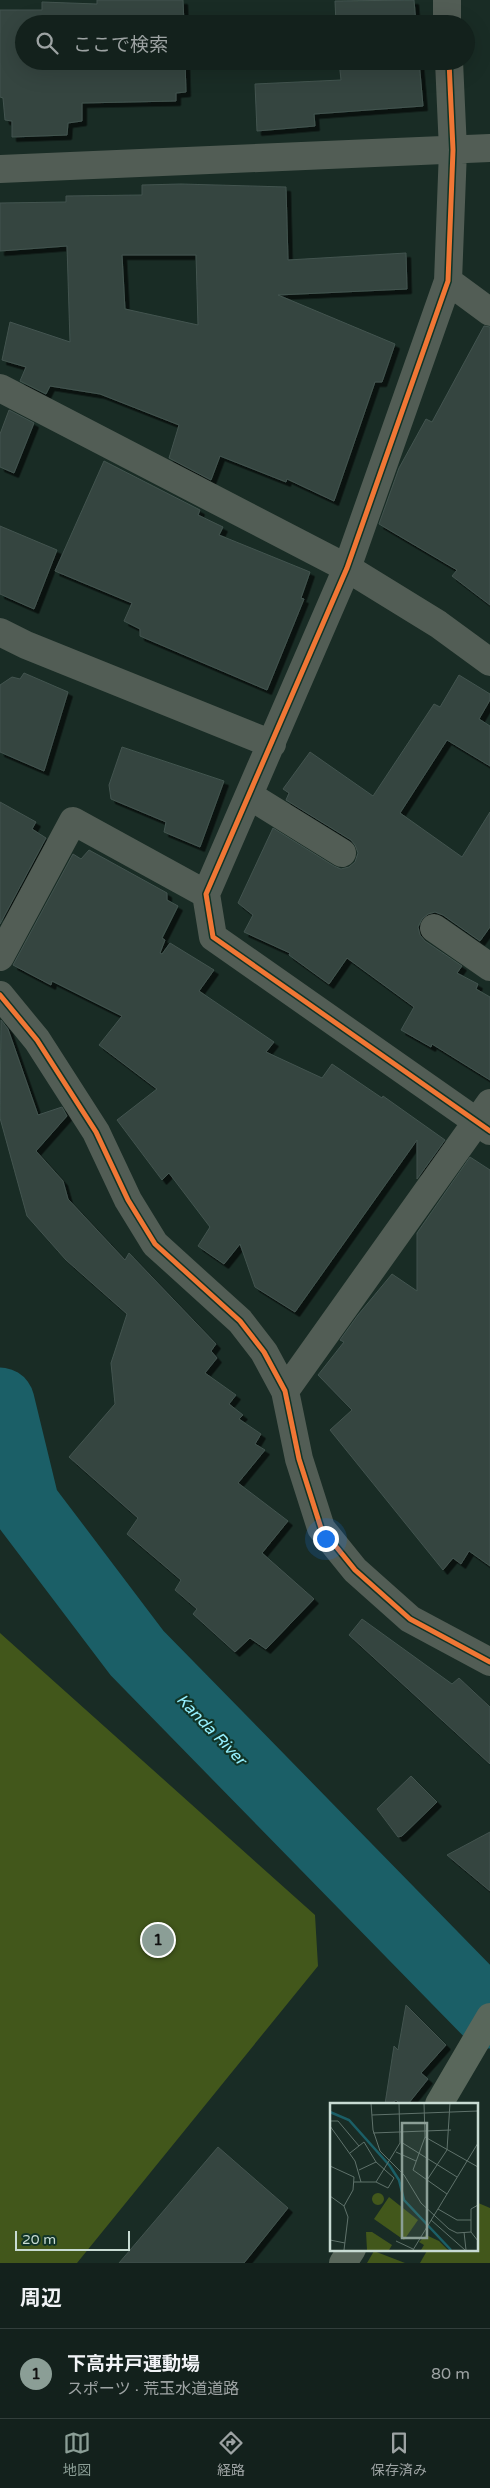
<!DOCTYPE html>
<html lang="ja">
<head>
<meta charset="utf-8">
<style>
	:root { --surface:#13211c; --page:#202e29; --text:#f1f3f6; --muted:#9da3a3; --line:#323e3b; --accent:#8b9e96 }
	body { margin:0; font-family:"Varela Round","Noto Sans JP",sans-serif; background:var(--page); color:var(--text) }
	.scale { position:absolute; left:15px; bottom:12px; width:115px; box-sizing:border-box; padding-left:5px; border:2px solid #c8dbd3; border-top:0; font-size:14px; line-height:18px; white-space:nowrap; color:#c8dbd3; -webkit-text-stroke:4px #113427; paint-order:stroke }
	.you { position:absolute; left:325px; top:1538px; width:18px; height:18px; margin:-12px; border:4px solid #fff; border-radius:50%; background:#1a73e8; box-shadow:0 0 0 8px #1a73e833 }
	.badge { display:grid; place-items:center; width:32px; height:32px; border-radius:50%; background:var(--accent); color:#111; font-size:16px; font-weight:700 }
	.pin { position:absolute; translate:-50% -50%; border:2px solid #fff; box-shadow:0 1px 5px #0006 }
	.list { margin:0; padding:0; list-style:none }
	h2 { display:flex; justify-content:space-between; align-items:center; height:65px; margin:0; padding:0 20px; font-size:21px }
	h2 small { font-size:16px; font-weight:400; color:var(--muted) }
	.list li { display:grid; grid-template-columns:32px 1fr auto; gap:15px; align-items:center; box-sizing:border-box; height:90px; padding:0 20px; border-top:1px solid var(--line) }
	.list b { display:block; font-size:19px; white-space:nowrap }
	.list p { margin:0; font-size:16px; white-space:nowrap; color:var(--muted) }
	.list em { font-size:16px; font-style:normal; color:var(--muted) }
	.icon { flex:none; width:28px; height:28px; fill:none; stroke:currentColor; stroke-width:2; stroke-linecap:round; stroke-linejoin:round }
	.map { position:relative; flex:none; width:490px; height:2263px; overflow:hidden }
	.search { position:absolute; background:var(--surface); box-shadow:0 5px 20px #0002; left:15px; right:15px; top:15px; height:55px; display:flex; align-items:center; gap:12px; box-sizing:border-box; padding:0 18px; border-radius:28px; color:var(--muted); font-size:19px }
	.sheet { height:155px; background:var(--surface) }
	nav { display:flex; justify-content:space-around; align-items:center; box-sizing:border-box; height:70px; border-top:1px solid var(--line); background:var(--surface); font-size:14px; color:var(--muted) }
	nav a { display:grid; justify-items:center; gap:2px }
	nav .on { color:var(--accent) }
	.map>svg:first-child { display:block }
	.green { fill:#42571b }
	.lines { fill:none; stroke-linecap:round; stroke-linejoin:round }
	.river { stroke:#1b5f67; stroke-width:69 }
	.building { fill:#344540; stroke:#43544f; fill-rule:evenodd; filter:url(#shadow) }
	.minor { stroke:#525d55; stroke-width:28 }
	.major { stroke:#59675b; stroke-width:28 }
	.cycleway-casing { stroke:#113427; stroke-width:8 }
	.cycleway { stroke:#f07635; stroke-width:5 }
	.labels { text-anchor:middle; stroke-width:4.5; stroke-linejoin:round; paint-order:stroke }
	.water-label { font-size:16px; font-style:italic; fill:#96f0fe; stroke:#113427 }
	.inset-river { fill:none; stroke:#1b5f67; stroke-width:2.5 }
	.inset-road { fill:none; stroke:#5f726b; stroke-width:1 }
	.view { fill:#8b9e96; fill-opacity:0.15; stroke:#8b9e96; stroke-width:2.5 }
	.inset-edge { fill:none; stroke:#c8dbd3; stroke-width:2.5 }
</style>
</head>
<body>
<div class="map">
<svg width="490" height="2263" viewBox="0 0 490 2263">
	<defs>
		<filter id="shadow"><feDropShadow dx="4.5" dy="4.5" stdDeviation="0" flood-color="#0009"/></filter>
	</defs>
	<rect width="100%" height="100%" fill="#192c25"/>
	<path class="green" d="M0 1633 315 1915 318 1966 77 2263H0Z
		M476 2202 490 2208V2263H420L428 2249H476Z
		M374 2251 405 2263H367Z"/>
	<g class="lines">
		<path class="river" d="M0 1402 25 1505 137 1653 490 2014"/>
	</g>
	<path class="building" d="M97 0H183L184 24H24V61H185L186 92 176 93V101L82 103V121L68 123 67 135 12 137V121L5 120 3 98 0 97V10H42V2L97 4Z
		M414 0 416 24H336L335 1Z
		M339 61H419L423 106 314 114 315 126 257 131 255 84 341 80Z
		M181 184 286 187 288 260 406 253 407 289 278 295 395 344 382 382H375L334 501 287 479 286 482 220 456 211 480 169 458 179 425 100 394 50 386 46 394 20 381 26 367 2 360 10 322 70 342 67 246 0 251V203L66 202V196L142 195V185ZM122 255H196L198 325 125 309Z
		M484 326 490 327V605L452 576 457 570 379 524 399 468 426 419 432 422Z
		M9 410 34 423 14 473 0 467V434Z
		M104 461 200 510 198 515 223 527 219 535 310 572 301 598 304 599 267 690 140 636V629L124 621 132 603 55 571Z
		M0 526 57 550 34 609 0 594Z
		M24 673 68 692 44 771 0 752V685L12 677 20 679Z
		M459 675 490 694V700L479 719 490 726V766L447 740 400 813 462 857 490 812V927L480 941 443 915 435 912 428 914 422 919 418 927 420 935 425 941 462 966 457 973 478 984 476 989 490 997V1080L432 1044 431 1047 401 1030 414 1007 347 958 329 984 289 955 290 953 244 932 253 915 238 903 273 828 334 866 341 869 349 867 355 862 358 853 355 845 351 840 286 800 289 793 283 789 310 752 373 796 434 704 440 707Z
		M122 747 224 781 200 847 164 832 166 822 111 799 109 785Z
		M0 802 36 822 32 829 46 838 0 924Z
		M89 850 167 893V900L178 906 162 938 165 940 160 953 162 954 170 943 214 970 199 991 274 1042 266 1052 322 1078 332 1064 382 1098 383 1096 445 1140 417 1179V1140L295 1312 255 1287 240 1244 224 1264 198 1246 210 1227 169 1173 162 1180 117 1120 157 1089 99 1045 122 1016 52 981 51 985 13 965 73 854 81 859Z
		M1 1020 8 1029 38 1115 62 1107 67 1116 36 1151 63 1181 68 1199 125 1260 129 1253 216 1344 211 1351 217 1358 205 1373 236 1395 229 1404 243 1415 239 1419 261 1434 255 1444 265 1450 238 1483 288 1521 262 1553 314 1599 266 1649 250 1638 235 1652 193 1614 197 1609 175 1590 181 1580 127 1534 138 1518 69 1457 115 1404 111 1363 127 1314 66 1260 27 1216 0 1118Z
		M470 1157 490 1170V1566L469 1551 461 1564 453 1558 443 1570 330 1430 352 1410 318 1375 344 1342 340 1340 358 1315 392 1274 417 1291V1233Z
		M362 1619 452 1684 459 1678 490 1707V1764L349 1635Z
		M411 1776 437 1802 402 1836 398 1837 377 1809Z
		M490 1832V1891L447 1855Z
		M406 2005 446 2045 421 2073 428 2079 408 2104H400L396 2100 391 2104H385L394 2046 398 2050Z
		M218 2147 288 2208 244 2263H119Z"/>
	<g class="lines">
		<path class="minor" d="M447 0V24
			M449 61 453 150 448 281 347 568 206 894 213 937 490 1131
			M0 169 490 148
			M448 281 490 312
			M0 388 347 568 438 624 490 662
			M0 632 26 645 272 744
			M250 796 342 853
			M434 928 490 967
			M0 957 73 821 206 894
			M0 995 37 1040 96 1132 128 1200 155 1244 240 1321 264 1352 285 1391 299 1459 321 1528 355 1570 410 1619 490 1662
			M285 1391 490 1103"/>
		<path class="major" d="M439 2104 490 2017
			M343 2263 352 2249"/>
		<g class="cycleway-casing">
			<path id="cycleway" d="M449 61 453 150 448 281 347 568 206 894 213 937 490 1131
				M0 995 37 1040 96 1132 128 1200 155 1244 240 1321 264 1352 285 1391 299 1459 321 1528 355 1570 410 1619 490 1662"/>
		</g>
		<use href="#cycleway" class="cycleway"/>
	</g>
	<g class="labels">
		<g class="water-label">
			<text transform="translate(212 1729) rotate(46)" y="6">Kanda River</text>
		</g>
	</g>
	<g transform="translate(330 2103)">
		<rect width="148" height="148" fill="#192c25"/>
		<path d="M42 96a6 6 0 1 1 12 0a6 6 0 1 1-12 0ZM59 94 88 117 74 137 44 116ZM36 129H42L62 142 59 147H37ZM96 132 109 138 118 147H91L94 142 89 139Z" fill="#42571b"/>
		<path class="inset-river" d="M0 9 19 17 60 63 69 77 74 97 121 147"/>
		<path class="inset-road" d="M41 0 43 27 50 48 74 72 91 100 119 126 127 130 141 129M94 0 95 34 83 67 117 91M42 12 148 8M0 18H8L29 43M0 23 25 58 31 79M43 30 121 27M95 34 148 64M71 39 127 74M66 49 86 58M20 50 34 39M0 63 24 74 23 87 14 103M29 67 46 59M97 77 117 47 120 0M24 79H46L58 85 64 75 46 59 34 39M46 79 70 40 69 0M0 93 14 103 18 114 14 147M148 102 141 106V129L148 138M108 106 127 117H141M101 117 135 147M134 129 136 147M0 137 15 140M66 138 83 146M83 147 148 40"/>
		<path class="view" d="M72 20H97V135H72Z"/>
		<rect width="148" height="148" class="inset-edge"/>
	</g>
</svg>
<div class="scale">20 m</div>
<div class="you"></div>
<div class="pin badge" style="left:158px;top:1940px">1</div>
<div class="search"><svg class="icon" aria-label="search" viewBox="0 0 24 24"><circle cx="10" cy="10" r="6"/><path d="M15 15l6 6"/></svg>ここで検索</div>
</div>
<section class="sheet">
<h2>周辺<small></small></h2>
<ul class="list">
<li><span class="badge">1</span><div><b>下高井戸運動場</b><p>スポーツ · 荒玉水道道路</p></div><em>80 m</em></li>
</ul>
</section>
<nav>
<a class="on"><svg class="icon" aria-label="map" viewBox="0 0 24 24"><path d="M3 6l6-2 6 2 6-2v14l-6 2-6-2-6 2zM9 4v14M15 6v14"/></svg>地図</a>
<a><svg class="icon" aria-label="directions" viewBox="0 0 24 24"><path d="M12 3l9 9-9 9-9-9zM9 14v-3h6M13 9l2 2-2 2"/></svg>経路</a>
<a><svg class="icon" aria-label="saved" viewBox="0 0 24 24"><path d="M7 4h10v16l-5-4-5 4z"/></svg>保存済み</a>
</nav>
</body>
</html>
